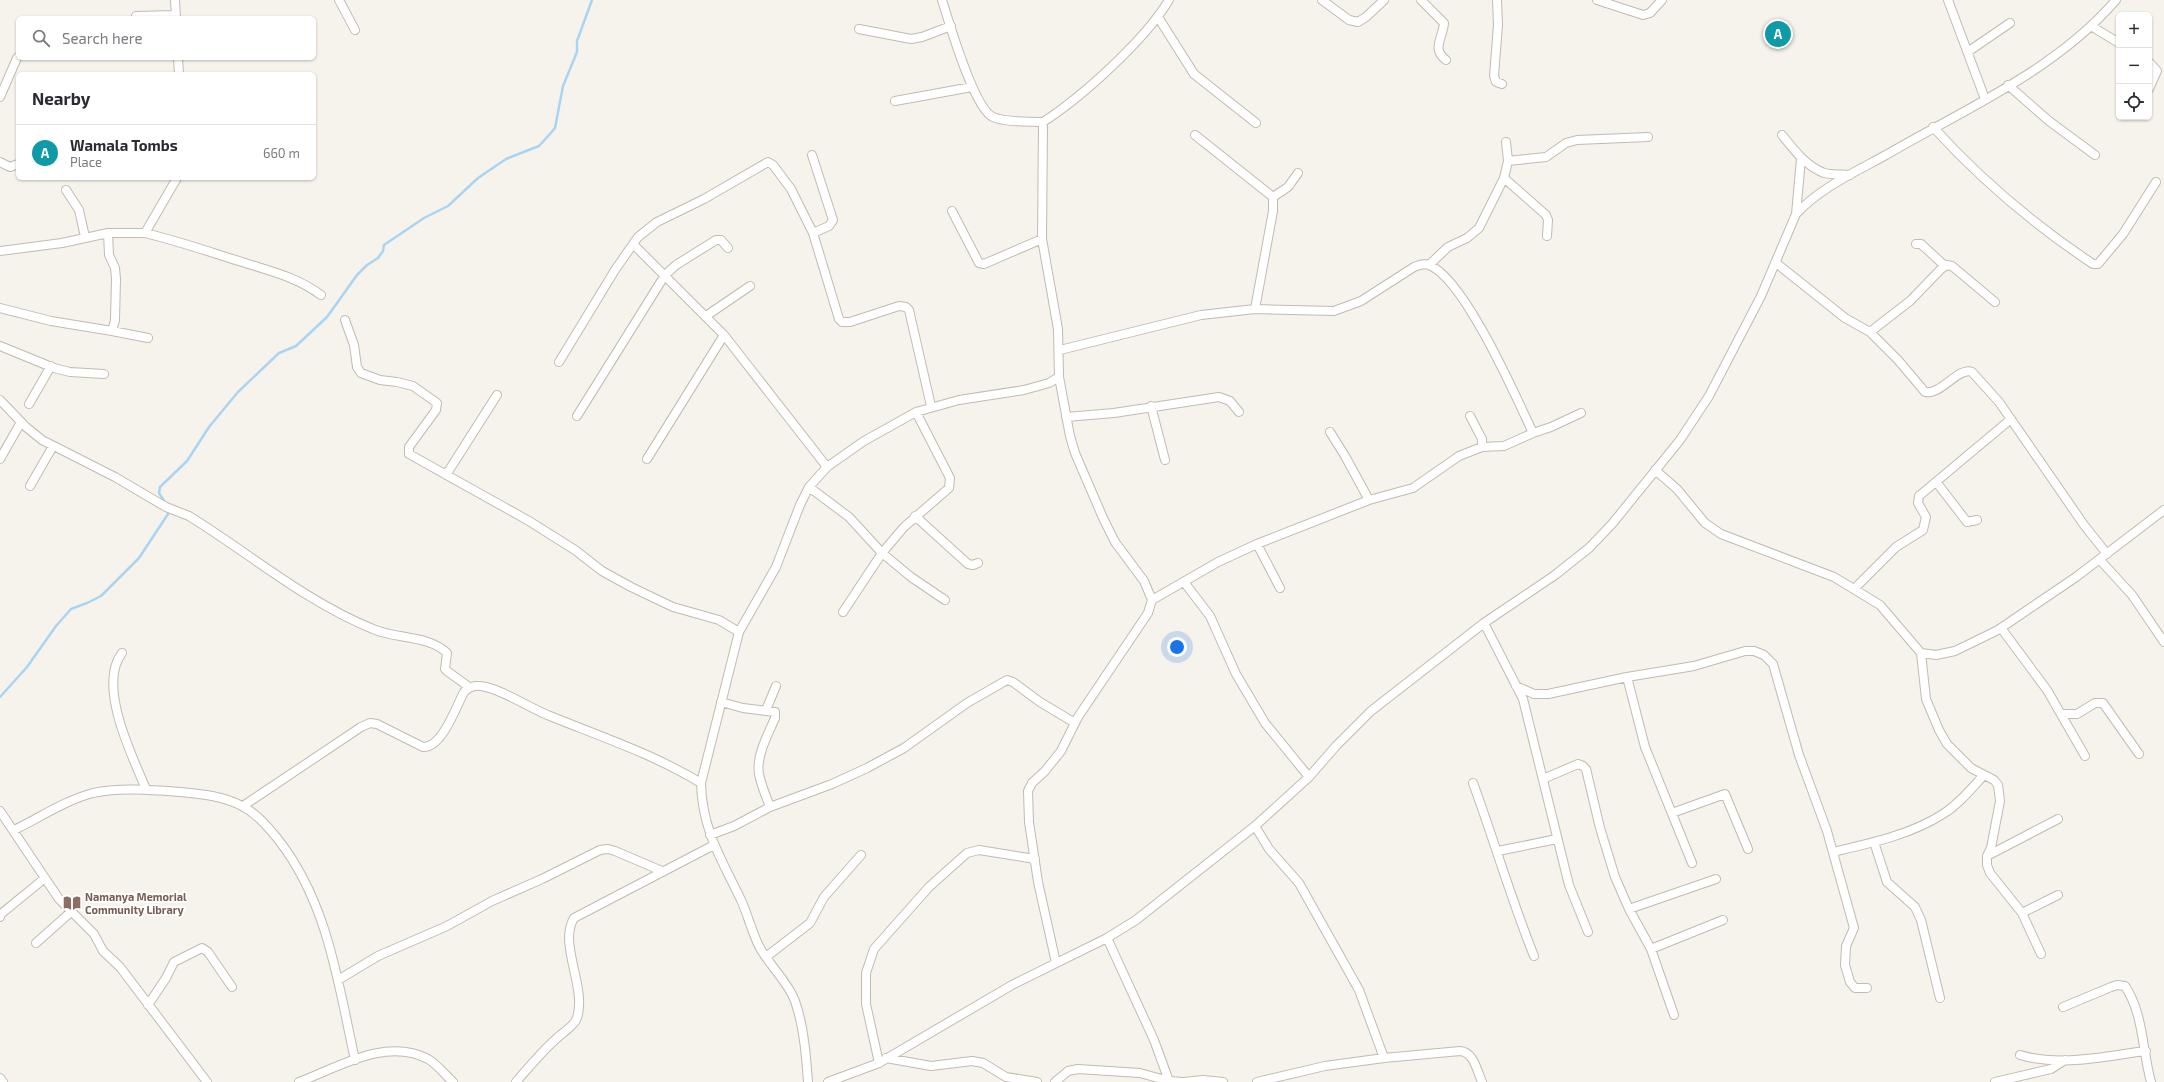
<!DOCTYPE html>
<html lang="en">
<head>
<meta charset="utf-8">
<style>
	:root { --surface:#fff; --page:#f7f7f7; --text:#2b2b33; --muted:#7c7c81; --line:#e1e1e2; --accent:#d93025 }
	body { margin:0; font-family:"Exo 2",sans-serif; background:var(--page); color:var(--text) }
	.controls { position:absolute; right:12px; top:12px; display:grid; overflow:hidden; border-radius:6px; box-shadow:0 1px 3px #0004 }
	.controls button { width:36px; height:36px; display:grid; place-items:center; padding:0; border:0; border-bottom:1px solid var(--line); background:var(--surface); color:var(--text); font:20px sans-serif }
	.you { position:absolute; left:1177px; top:647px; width:14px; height:14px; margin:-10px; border:3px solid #fff; border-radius:50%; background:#1a73e8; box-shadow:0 0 0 6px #1a73e833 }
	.badge { display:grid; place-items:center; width:26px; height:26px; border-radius:50%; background:var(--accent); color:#fff; font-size:13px; font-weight:700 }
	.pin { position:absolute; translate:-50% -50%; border:2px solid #fff; box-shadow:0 1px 4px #0006 }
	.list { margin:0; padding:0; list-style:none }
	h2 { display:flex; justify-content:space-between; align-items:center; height:52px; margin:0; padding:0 16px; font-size:17px }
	h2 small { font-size:13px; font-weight:400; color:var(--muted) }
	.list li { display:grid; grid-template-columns:26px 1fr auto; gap:12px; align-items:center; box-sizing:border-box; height:56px; padding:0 16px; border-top:1px solid var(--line) }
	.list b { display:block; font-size:15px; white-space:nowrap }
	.list p { margin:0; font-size:13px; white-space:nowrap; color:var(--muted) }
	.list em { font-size:13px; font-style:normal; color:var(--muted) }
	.icon { flex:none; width:22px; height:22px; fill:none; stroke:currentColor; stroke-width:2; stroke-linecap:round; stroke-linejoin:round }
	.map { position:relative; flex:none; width:2164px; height:1082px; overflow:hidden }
	.search { position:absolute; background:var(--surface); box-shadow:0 1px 3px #0004; left:16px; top:16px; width:300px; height:44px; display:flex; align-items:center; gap:10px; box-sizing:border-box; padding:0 14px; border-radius:6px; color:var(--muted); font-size:15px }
	.panel { position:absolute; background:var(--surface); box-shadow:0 1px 3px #0004; left:16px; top:72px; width:300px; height:108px; border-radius:6px }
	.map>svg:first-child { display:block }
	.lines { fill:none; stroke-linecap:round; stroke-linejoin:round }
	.stream { stroke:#a9d4f2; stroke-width:2.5 }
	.street-casing { stroke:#c2bbae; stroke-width:10 }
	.street { stroke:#fff; stroke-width:8 }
	.labels { text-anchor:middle; stroke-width:4; stroke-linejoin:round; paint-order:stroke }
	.education-label { font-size:11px; font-weight:bold; fill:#785e54; stroke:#fff; text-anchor:start }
</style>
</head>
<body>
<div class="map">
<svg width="2164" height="1082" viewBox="0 0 2164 1082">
	<rect width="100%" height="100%" fill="#f6f3ec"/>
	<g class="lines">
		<path class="stream" d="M166 504 159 493 160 487 187 461 209 427 238 392 279 353 296 346 327 317 357 275 367 265 378 258 383 251 384 245 424 218 448 206 478 178 506 159 539 146 549 135 555 128 563 86 577 52V41L592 0
			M0 697 27 667 56 626 71 609 87 603 101 596 139 558 168 514 169 510"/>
		<g class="street-casing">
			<path id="street" d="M175 0 176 18
				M339 0 355 30
				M942 0C949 22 974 109 993 117 1007 123 1028 121 1043 122
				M1322 0 1349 20 1358 22 1366 17 1384 0
				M1421 0 1444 23C1443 38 1431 49 1446 60
				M1497 0 1498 25 1494 76 1496 82 1502 84
				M1597 0 1643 15 1650 13 1662 0
				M1948 0 1985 99
				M136 16 175 15
				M1158 17 1194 74 1256 123
				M2091 26 2119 43
				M859 29 911 39 922 37 951 26
				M1969 51 2010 23
				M178 58 179 74
				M2149 62 2157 71 2149 89
				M2008 85 2049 121 2095 155
				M0 97 17 58
				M895 101 972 87
				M1933 127C1982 181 2033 224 2093 264H2098L2123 234 2156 182
				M1195 135 1273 197V211L1255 309
				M1782 135C1794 150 1806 166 1824 173 1832 175 1842 174 1850 175
				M812 155 833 220 829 226 813 233
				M1508 161 1546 157 1566 143 1577 140 1648 137
				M0 162 10 167 18 164
				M1504 178 1546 215 1548 220 1547 236
				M66 190 79 210 85 237
				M1273 197 1288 187 1298 173
				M952 211 979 263 984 264 1042 239
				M1796 214 1801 159
				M145 233C178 241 210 252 242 262 270 271 297 277 321 295
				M633 244 724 335 827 467
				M1916 244H1921L1945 266
				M0 251 62 243 108 233H145L177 178
				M1776 263 1845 318 1870 332 1898 360 1925 392C1940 396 1959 366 1972 372L1999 402 2084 525 2107 554
				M1429 265 1448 247 1467 238 1479 228 1504 178 1508 161 1506 142
				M0 308 51 321 112 331 115 320 116 279 115 268 109 255 108 233
				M706 316 750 286
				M345 320 354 345 357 367 361 373 380 380 397 382 413 386 437 403 436 410 409 447V454L529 521 575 550 602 571 631 587 673 607 719 620 739 632
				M112 331 148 338
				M1870 332 1910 301 1941 269 1947 265 1952 266 1995 302
				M0 346 54 368 70 372 104 374
				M1060 350 1201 315 1255 309 1334 311 1361 301 1414 267C1419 265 1423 263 1429 265 1464 278 1516 397 1533 433L1551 427 1581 413
				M559 362 615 270 638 237 657 222 704 199 768 162 773 165 791 189 813 233 839 319 842 322H850L899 306 906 307 909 310 931 406
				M0 400 26 427 42 440 115 477 166 507 189 516C249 553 306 602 373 629 395 639 429 635 447 653L445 669 447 671 469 687
				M29 404 51 366
				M1151 406 1165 460
				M577 416 665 275 676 265 716 240H721L728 248
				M1066 417 1114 413 1219 397 1230 401 1239 412
				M1330 432 1345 456 1369 500
				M1482 447 1504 446 1533 433
				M0 459 21 422
				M647 459 724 335
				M1655 470 1677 489 1705 523 1721 534 1834 577 1880 605 1921 653 1926 699 1939 730 1947 744 1971 768 1994 780 1998 785 2000 801 1991 848 1987 856V865L1990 873 2022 913 2041 954
				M446 475 497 395
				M1937 483 1967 522 1977 520
				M30 486 53 446
				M809 487 849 517 882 553 911 577 945 600
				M915 516 968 564 973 565 978 563
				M1257 544 1280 588
				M2100 560 2132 595 2164 642
				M1184 582 1210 616 1236 674 1265 723 1309 777
				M1855 588 1896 547 1923 530 1926 517 1918 503 1919 496 2011 419
				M1152 600 1218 562 1257 544 1369 500 1413 488 1459 456 1482 447V439L1470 416
				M843 612 882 553 904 527 949 488 950 478 916 412
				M1484 623 1523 699 1569 885 1588 932
				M2001 628 2047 690 2085 756
				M122 653C97 685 132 756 146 789
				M1921 653 1936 655 1955 651 1998 630 2076 577 2164 510
				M1627 677 1694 666 1745 651H1754L1764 655 1773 664 1799 755 1827 831 1854 928 1846 946 1845 965 1850 982 1855 988H1867
				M1516 686 1534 694H1548L1627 677 1645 747 1692 863
				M721 702 743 708 775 712V718C768 735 756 755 759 774 761 785 766 796 770 807
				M766 710 776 686
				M2061 714H2077L2095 703H2103L2139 754
				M1543 779 1578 764 1583 766 1586 769 1600 828 1615 877 1629 909 1651 949 1674 1015
				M1473 783C1494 840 1511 899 1534 956
				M243 806 361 727 370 723 377 724 423 747C442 748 456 707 464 692 471 685 477 685 486 687 505 691 531 709 550 716 602 737 653 754 701 783
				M0 811 59 899 94 934 103 951 120 967 207 1082
				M1672 813 1725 794 1748 849
				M1255 826 1269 849 1299 883 1359 990 1384 1058
				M14 830C39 818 66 800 93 793 119 787 154 790 180 792 202 794 223 796 242 806 256 813 267 826 277 838 328 902 338 983 355 1060
				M710 835 734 826 770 807 832 784 867 768 904 748 967 703 1007 680 1013 682 1040 702 1075 723
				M1874 842 1887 882 1915 907 1921 920 1940 998
				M1498 851 1557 839
				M1833 852C1871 843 1910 835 1943 814 1959 804 1971 789 1983 776
				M1987 856 2058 819
				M1629 909 1716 879
				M2022 913 2058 895
				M0 917 1 914 45 878
				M1107 938 1154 1040 1169 1081
				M36 943 72 911
				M1651 949 1723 920
				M766 957 810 923 824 897 861 855
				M1056 963 1038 882 1029 822 1028 791 1032 783 1045 771 1061 751 1078 717 1148 613 1152 600 1144 581 1115 542 1103 518 1075 453 1070 436 1059 377 1058 329 1042 239 1043 122C1082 97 1145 40 1169 0
				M338 980 378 956 447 926 492 901 542 879 600 850 608 849 615 851 662 871
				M148 1005 166 978 174 962 202 948 208 952 232 987
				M2063 1007 2111 987 2117 985 2125 986C2144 1015 2142 1050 2151 1082
				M2020 1055C2061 1067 2105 1056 2146 1051
				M886 1058 931 1066 972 1061 983 1063 1006 1077 1037 1082
				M879 1063 866 1004V973L874 949 929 887 967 853 979 850 1035 859
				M0 1078 3 1082
				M299 1082C339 1067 386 1037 428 1059 437 1064 445 1075 453 1082
				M516 1082C531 1065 545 1047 563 1033 568 1029 575 1024 577 1018 587 987 558 944 574 918L714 845
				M808 1082C806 1055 804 1027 795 1001 788 982 770 966 760 948 752 933 748 915 741 900 722 860 702 830 701 783L739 632 776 567 800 505 809 487 827 467 864 441 916 412 959 400 1024 390 1049 383 1059 377
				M828 1082 879 1063 1012 985 1107 938 1136 920 1255 826 1309 777 1336 746 1371 711 1484 623 1555 575 1589 548 1612 524 1680 440 1709 396 1761 296 1796 214C1820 188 1855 172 1886 155 1965 109 2056 70 2116 0
				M1055 1082 1068 1071 1078 1069 1140 1073 1169 1081 1183 1082
				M1184 1082 1203 1080 1223 1082
				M1257 1082 1325 1066 1384 1058 1460 1051C1474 1052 1477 1071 1482 1082
				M1995 1082 2051 1069 2065 1060"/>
		</g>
		<use href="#street" class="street"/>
	</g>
	<defs>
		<g id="library-bare" transform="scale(1.38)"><path d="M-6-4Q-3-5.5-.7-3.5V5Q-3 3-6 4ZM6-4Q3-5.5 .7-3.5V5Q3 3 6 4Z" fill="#8d6e63" stroke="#fff" stroke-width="2.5" paint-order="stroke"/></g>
	</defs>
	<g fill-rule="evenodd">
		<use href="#library-bare" x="72" y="903"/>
	</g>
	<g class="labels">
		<g class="education-label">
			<text x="85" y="901">Namanya Memorial<tspan x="85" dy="13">Community Library</tspan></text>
		</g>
	</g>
</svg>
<div class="controls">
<button>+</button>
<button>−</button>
<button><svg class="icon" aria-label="locate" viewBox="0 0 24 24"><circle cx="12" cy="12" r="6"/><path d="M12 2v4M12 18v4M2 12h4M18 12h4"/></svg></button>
</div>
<div class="you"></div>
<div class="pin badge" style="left:1778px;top:34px;background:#0f9aa8">A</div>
<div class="search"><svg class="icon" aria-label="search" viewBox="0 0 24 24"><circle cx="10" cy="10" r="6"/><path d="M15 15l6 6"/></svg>Search here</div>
<section class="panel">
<h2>Nearby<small></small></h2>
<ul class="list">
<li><span class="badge" style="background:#0f9aa8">A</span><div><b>Wamala Tombs</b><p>Place</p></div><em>660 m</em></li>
</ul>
</section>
</div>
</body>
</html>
